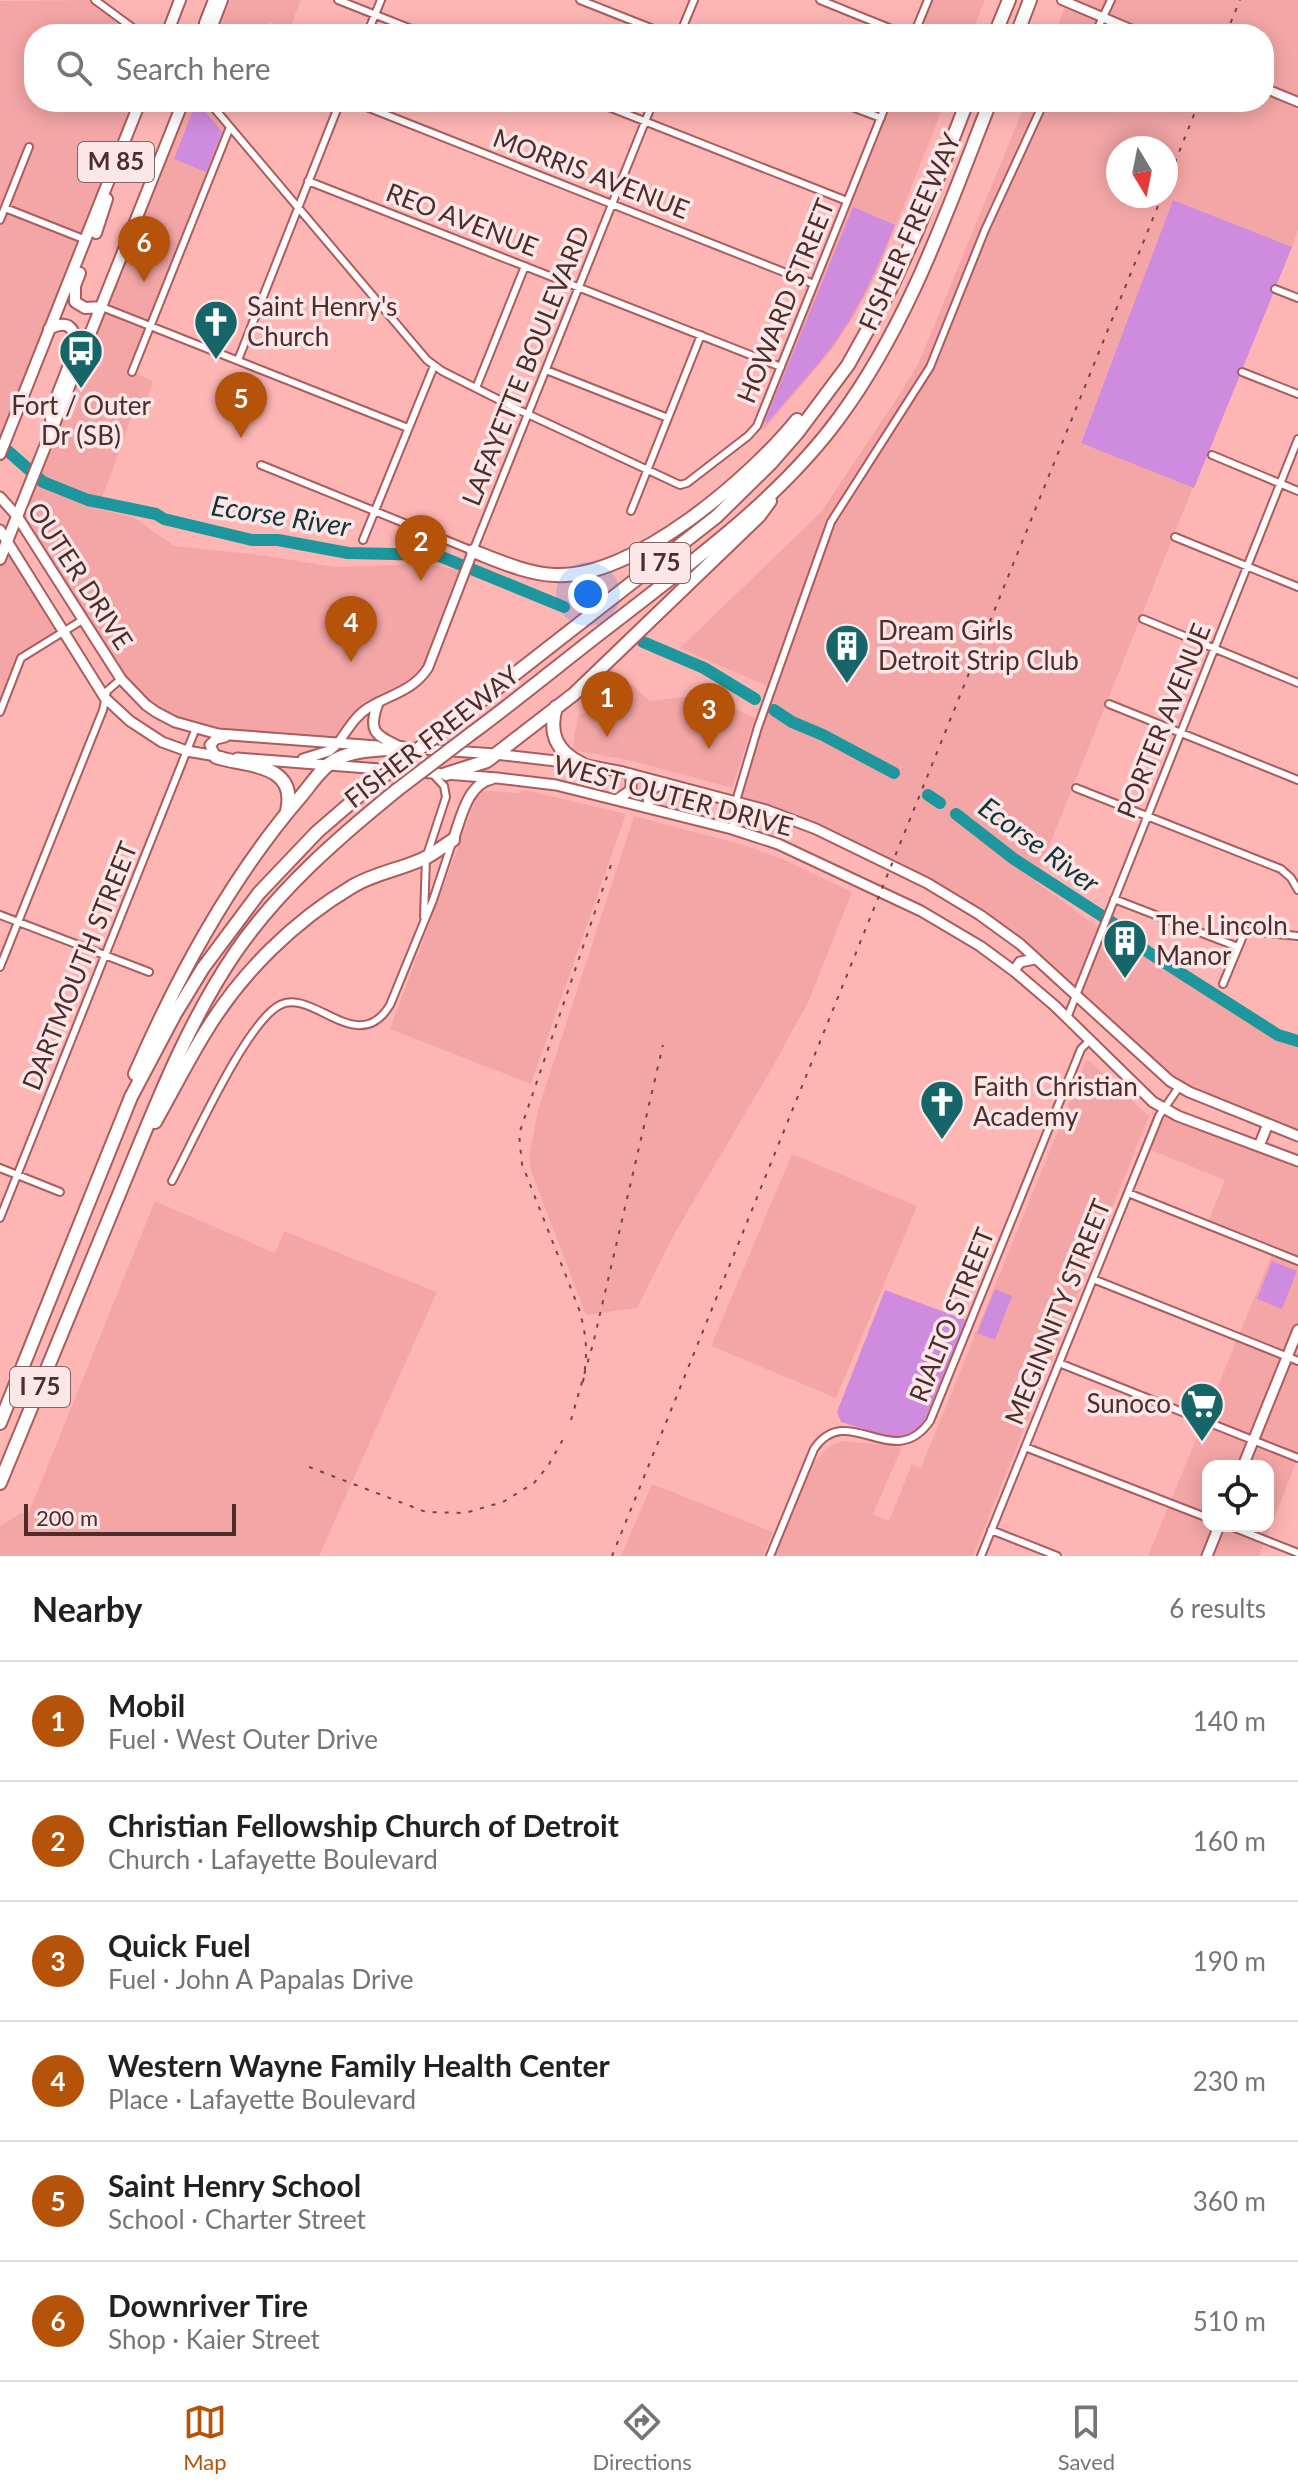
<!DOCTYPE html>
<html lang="en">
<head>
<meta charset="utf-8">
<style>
	:root { --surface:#fff; --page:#f6f6f6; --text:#202124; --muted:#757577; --line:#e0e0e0; --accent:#b45309 }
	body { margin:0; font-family:Lato,sans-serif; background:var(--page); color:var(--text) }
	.controls { position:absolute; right:24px; bottom:24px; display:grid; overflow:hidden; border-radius:16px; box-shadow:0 4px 20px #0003 }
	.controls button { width:72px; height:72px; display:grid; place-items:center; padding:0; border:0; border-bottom:2px solid var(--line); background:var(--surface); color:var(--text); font:40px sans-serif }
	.compass { position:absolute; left:1106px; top:136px; width:72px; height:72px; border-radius:50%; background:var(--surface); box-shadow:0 4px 20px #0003; rotate:170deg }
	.scale { position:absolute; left:24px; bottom:20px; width:212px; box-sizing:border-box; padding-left:8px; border:4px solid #4f2c2c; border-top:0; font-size:22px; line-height:28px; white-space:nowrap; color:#4f2c2c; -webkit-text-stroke:6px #fbe7e7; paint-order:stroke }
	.you { position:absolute; left:588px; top:594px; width:28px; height:28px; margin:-20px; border:6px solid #fff; border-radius:50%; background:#1a73e8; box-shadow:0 0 0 12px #1a73e833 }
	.badge { display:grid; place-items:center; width:52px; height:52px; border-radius:50%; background:var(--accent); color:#fff; font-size:26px; font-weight:700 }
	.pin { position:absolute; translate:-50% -66px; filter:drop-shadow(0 2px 4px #0008) }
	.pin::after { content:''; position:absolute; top:42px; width:28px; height:24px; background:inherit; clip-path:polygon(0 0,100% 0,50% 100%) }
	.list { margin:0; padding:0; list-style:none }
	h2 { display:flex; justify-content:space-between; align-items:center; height:104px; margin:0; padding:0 32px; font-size:34px }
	h2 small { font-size:26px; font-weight:400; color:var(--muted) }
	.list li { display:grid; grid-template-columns:52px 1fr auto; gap:24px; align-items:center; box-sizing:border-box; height:120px; padding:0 32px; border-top:2px solid var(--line) }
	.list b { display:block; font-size:30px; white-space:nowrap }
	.list p { margin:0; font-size:26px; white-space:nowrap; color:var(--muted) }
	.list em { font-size:26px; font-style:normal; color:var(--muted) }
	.icon { flex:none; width:44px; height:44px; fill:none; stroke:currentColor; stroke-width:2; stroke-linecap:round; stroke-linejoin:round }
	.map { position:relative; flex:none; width:1298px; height:1556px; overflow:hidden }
	.search { position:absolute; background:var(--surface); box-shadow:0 4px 20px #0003; left:24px; right:24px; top:24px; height:88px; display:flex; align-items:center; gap:20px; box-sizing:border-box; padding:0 28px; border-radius:32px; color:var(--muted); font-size:30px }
	.sheet { height:824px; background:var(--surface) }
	nav { display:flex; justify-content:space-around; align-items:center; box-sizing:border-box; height:112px; border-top:2px solid var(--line); background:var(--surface); font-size:22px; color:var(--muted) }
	nav a { display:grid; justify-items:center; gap:4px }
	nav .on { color:var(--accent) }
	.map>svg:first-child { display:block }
	.built { fill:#f4a6a6; fill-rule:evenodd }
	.green { fill:#cf8bde }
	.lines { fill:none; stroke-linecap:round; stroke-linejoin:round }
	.river { stroke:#1d979d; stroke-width:12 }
	.minor-casing { stroke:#ac5c5d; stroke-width:10 }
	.tertiary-casing { stroke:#ac5c5d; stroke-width:12 }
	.secondary-casing { stroke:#ac5c5d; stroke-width:13 }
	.primary-casing { stroke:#ac5c5d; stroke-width:14 }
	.motorway-casing { stroke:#ac5c5d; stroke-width:16 }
	.minor { stroke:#fff; stroke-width:6 }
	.tertiary { stroke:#fff; stroke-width:8 }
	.secondary { stroke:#fff; stroke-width:9 }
	.primary { stroke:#fff; stroke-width:10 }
	.motorway { stroke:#fff; stroke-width:12 }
	.rail { stroke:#704646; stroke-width:2; stroke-dasharray:4 8; stroke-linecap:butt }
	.motorway-bridge-casing { stroke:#ac5c5d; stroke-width:16; stroke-linecap:butt }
	.motorway-bridge { stroke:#fff; stroke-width:12 }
	.labels { text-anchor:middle; stroke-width:7; stroke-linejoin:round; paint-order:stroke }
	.shield { fill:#fbe7e7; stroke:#836464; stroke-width:2 }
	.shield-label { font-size:24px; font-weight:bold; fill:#4f2c2c }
	.street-label { font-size:26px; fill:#4f2c2c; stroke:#fbe7e7 }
	.poi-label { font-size:26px; fill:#4f2c2c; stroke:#fbe7e7; text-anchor:start }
	.water-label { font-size:28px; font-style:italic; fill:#133436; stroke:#fbe7e7 }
</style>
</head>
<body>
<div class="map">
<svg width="1298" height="1556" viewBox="0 0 1298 1556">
	<rect width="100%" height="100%" fill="#feb6b5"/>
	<path class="built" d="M95 0 141 34H34V102H140L0 453V1Z
		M230 0H301L289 30 270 22 265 34H217Z
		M928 0H985L971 34H914Z
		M1068 0H1298V230L1292 247 1173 200 1081 442 1193 487 1035 881 1102 930 1148 952 1278 1035 1298 1041V1136L1189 1092 980 915 816 829 736 801 771 688 680 648 821 512 903 389 919 362 1026 102H1264V34H1054ZM1118 148H1166V196H1118Z
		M183 102H209L230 127 132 372 153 381 145 405 137 402 98 509 135 518 174 546 260 555 335 567 426 564 465 571 421 678 370 707 338 743 245 736 175 722 130 689 17 516Z
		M887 102H945L877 273 854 316 834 347 764 430 757 426Z
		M7 541 63 632 21 658 0 712V559Z
		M631 684 650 701 701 695 755 718 732 788 628 760 572 750 578 716Z
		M479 790 516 793 526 790 626 814 531 1084 390 1029Z
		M634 816 744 845 787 861 852 892 809 1000 772 1068 676 1231 637 1308 586 1315 531 1171 529 1157 538 1110Z
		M1087 1059 1149 1116 973 1556H775L812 1464 831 1445 844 1441 902 1447 873 1514 889 1521 912 1464 921 1468Z
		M1164 1108 1298 1161V1458L1259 1556H1148L1273 1252 1207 1225 1225 1180 1146 1148ZM1208 1466H1268V1526H1208Z
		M792 1154 917 1206 836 1398 711 1346Z
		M155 1201 275 1253 284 1231 437 1292 319 1556H0V1526L21 1513 28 1514Z
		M652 1484 773 1532 763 1556H621Z"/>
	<path class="green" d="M196 102H198L222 132 206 172 174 159Z
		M1173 200 1292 247 1194 488 1081 443Z
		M853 207 895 225C878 266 861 306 835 342 815 370 789 396 767 423L765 421Z
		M1272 1261 1297 1271 1282 1309 1257 1299Z
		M995 1289 1012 1296 995 1340 977 1333Z
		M885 1290 966 1320 925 1419 919 1428 910 1434 892 1438 841 1422 837 1412Z"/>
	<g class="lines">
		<path class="river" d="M0 444 43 482 88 500 156 514 164 519 252 540H278L348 553 437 555 564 607
			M643 642 704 668 755 699
			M774 710 792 722 823 735 894 773
			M928 795 940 803
			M956 814 1014 859 1113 923 1148 952 1278 1035 1298 1041"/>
		<g class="minor-casing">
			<path id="minor" d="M95 0 141 34
				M338 0 424 34
				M580 0 666 34
				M820 0 904 34
				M367 34 381 0
				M680 34 694 0
				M914 34 928 0
				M1095 34 1111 0
				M209 102 427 360 442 371 519 410 680 485 687 483 748 436 757 426 887 102
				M354 102 814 284
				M596 102 847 201
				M839 102 881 118
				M308 181 781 367
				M5 208 86 240
				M0 220 29 147
				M1275 289 1298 298
				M102 307 408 428
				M238 360 340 102
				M546 370 668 418
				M132 372 230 127
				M1242 372 1298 394
				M476 388 525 266
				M1212 455 1298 491
				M261 465 473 551 653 102
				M631 511 701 335
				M1175 537 1298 587
				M363 540 434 366
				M1143 619 1298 683
				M1109 704 1298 780
				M0 712 21 658 84 619
				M1076 788 1281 869 1291 878 1298 890
				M732 829 736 801 758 727 831 522 930 367 985 230 1044 102
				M1114 899 1238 947
				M0 915 149 972
				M424 917 426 858 446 797 444 786 432 773
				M0 967 103 710 107 691 121 679
				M1223 984 1245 931 1298 936
				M1067 1018 1298 439
				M0 1168 60 1192
				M172 1181C192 1144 246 1022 280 1005 313 988 358 1058 390 1005L433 900 452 843
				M1128 1193 1298 1261
				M0 1218 196 728
				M1093 1279 1298 1361
				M1059 1363 1298 1458
				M1025 1447 1208 1518
				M1230 1526 1298 1553
				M991 1530 1057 1556
				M770 1556 814 1449C848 1399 893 1474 930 1421L1081 1049 1089 1041
				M981 1556 1159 1116 1179 1087"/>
		</g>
		<g class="tertiary-casing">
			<path id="tertiary" d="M1062 0 1142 34
				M1264 88 1298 102
				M338 743C347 731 355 716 368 708 391 694 413 691 428 668L473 551"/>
		</g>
		<g class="secondary-casing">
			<path id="secondary" d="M0 497 17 516 121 679 146 705 156 712 175 722 218 734 377 746
				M0 530 105 698 130 721 162 742 187 751 222 757
				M378 703C367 733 376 735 402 748
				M396 747 495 754 582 764 623 772 766 810 816 829 927 883 980 915 1020 944 1170 1081 1189 1092 1298 1136
				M216 757 210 745 216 739 225 737
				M237 758 497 778 556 785 732 829 778 844 921 911 980 946 1014 971 1055 1006 1153 1102 1178 1116 1298 1161
				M303 759 329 751 338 743
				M618 799 631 790V774
				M649 807 648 795 649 790 665 783
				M453 840C461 819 467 784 492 779
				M1014 971 1020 962 1035 959
				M1259 1146 1268 1124
				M1243 1466 1298 1330
				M1207 1556 1219 1526"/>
		</g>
		<g class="primary-casing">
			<path id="primary" d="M167 34 180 0
				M206 34 205 23 214 0
				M209 34 222 0
				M96 233 107 199
				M80 273 75 286V302L85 308 102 307
				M49 329C68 319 76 328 76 347L50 414 53 427
				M0 454 140 102
				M0 559 183 102"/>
		</g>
		<g class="motorway-casing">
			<path id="motorway" d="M995 34 1009 0
				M1017 34 1030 0
				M473 551C499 561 527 574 555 575 633 579 750 478 797 420
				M556 707C548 734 557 752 582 764
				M442 731 716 517 771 463 798 432 848 365 891 288 917 231 967 102
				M472 733C522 696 570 656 620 618 697 558 781 497 839 418 909 323 947 211 990 102
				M216 757C247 767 298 763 287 811
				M446 774 487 761 574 694 759 516 770 501
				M135 1074C178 975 231 877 302 795 312 783 322 767 335 760 355 749 380 750 402 748
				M155 1122C172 1092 188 1060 206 1031 242 972 294 921 353 886 377 872 404 869 427 857 436 852 445 845 453 840
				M0 1423 131 1097 175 1014 203 968 259 893 317 832 368 788
				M0 1483C40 1386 80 1289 120 1192 154 1110 185 1027 235 953 278 890 339 837 397 790"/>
		</g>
		<use href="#minor" class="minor"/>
		<use href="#tertiary" class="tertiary"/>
		<use href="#secondary" class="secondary"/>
		<use href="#primary" class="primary"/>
		<use href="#motorway" class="motorway"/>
		<path class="rail" d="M1226 34 1240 0
			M1166 185 1199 102
			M583 1382C588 1353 587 1337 579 1309L522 1164 519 1134 612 862
			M571 1420 593 1344 663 1045
			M309 1467 426 1512 465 1513 503 1502 534 1483 548 1466 566 1434
			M612 1556 1162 196"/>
		<g class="motorway-bridge-casing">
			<path id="motorway-bridge" d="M368 788 442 731
				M397 790 472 733"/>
		</g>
		<use href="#motorway-bridge" class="motorway-bridge"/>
	</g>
	<defs>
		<g id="church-pin" transform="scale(2.3)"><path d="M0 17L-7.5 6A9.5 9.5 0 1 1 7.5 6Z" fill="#166569" stroke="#fbe7e7"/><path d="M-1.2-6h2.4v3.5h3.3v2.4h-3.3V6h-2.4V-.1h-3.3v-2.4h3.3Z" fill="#fff"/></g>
		<g id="bus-pin" transform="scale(2.3)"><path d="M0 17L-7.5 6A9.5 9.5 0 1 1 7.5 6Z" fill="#166569" stroke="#fbe7e7"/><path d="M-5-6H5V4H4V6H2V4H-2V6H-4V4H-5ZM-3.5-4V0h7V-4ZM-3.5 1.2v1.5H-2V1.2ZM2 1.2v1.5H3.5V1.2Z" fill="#fff"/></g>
		<g id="building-pin" transform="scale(2.3)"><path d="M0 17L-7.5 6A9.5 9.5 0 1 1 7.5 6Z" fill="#166569" stroke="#fbe7e7"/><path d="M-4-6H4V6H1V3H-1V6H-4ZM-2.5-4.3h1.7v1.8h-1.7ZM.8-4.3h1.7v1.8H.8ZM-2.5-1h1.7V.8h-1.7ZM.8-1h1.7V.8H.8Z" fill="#fff"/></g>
		<g id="supermarket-pin" transform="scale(2.3)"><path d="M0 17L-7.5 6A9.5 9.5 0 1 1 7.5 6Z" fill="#166569" stroke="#fbe7e7"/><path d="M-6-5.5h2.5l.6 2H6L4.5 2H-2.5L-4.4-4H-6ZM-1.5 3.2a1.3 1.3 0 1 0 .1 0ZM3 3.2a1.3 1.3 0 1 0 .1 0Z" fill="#fff"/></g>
	</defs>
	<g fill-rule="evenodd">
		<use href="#church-pin" x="216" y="322"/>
		<use href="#bus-pin" x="81" y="351"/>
		<use href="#building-pin" x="847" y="646"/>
		<use href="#building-pin" x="1125" y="941"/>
		<use href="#church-pin" x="942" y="1102"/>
		<use href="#supermarket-pin" x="1202" y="1404"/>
	</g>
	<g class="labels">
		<g class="shield">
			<rect x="78" y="142" width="76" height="40" rx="6"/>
			<rect x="630" y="543" width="60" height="40" rx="6"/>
			<rect x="10" y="1367" width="60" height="40" rx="6"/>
		</g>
		<g class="shield-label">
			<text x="116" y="170">M 85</text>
			<text x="660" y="571">I 75</text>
			<text x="40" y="1395">I 75</text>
		</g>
		<g class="street-label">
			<text transform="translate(591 174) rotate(21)" y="9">MORRIS AVENUE</text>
			<text transform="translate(462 220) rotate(21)" y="9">REO AVENUE</text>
			<text transform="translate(910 232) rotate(-66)" y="9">FISHER FREEWAY</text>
			<text transform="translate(786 301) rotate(-68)" y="9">HOWARD STREET</text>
			<text transform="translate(526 366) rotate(-68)" y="9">LAFAYETTE BOULEVARD</text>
			<text transform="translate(80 576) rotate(57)" y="9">OUTER DRIVE</text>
			<text transform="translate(1164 721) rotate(-68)" y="9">PORTER AVENUE</text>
			<text transform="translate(432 737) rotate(-38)" y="9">FISHER FREEWAY</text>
			<text transform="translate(673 796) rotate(15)" y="9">WEST OUTER DRIVE</text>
			<text transform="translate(80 966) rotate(-68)" y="9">DARTMOUTH STREET</text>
			<text transform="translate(1058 1312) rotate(-68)" y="9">MEGINNITY STREET</text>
			<text transform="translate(952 1315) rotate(-68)" y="9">RIALTO STREET</text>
		</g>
		<g class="poi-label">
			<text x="247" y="316">Saint Henry's<tspan x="247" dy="30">Church</tspan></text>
			<text x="81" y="415" text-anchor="middle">Fort / Outer<tspan x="81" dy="30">Dr (SB)</tspan></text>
			<text x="878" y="640">Dream Girls<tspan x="878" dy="30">Detroit Strip Club</tspan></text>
			<text x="1156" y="935">The Lincoln<tspan x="1156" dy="30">Manor</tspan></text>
			<text x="973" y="1096">Faith Christian<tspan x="973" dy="30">Academy</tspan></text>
			<text x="1171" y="1413" text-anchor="end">Sunoco</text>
		</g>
		<g class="water-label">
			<text transform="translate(281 516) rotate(9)" y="10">Ecorse River</text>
			<text transform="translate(1039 845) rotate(36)" y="10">Ecorse River</text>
		</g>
	</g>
</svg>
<div class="controls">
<button><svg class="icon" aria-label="locate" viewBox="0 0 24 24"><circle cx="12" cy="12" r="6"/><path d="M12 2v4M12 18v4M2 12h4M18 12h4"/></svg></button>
</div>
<svg class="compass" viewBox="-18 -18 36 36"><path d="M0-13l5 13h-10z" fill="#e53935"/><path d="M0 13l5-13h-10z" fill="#757577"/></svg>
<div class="scale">200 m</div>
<div class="you"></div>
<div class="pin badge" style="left:607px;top:737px">1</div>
<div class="pin badge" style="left:421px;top:581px">2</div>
<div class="pin badge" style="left:709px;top:749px">3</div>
<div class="pin badge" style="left:351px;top:662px">4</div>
<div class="pin badge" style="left:241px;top:438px">5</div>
<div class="pin badge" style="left:144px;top:282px">6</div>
<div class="search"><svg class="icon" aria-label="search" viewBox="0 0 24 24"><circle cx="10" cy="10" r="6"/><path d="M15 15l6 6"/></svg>Search here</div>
</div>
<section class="sheet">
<h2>Nearby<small>6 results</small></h2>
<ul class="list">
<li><span class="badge">1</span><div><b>Mobil</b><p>Fuel · West Outer Drive</p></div><em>140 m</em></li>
<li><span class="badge">2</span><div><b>Christian Fellowship Church of Detroit</b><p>Church · Lafayette Boulevard</p></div><em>160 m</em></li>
<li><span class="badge">3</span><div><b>Quick Fuel</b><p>Fuel · John A Papalas Drive</p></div><em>190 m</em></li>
<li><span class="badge">4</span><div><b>Western Wayne Family Health Center</b><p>Place · Lafayette Boulevard</p></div><em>230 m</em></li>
<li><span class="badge">5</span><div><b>Saint Henry School</b><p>School · Charter Street</p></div><em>360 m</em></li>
<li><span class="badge">6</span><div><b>Downriver Tire</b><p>Shop · Kaier Street</p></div><em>510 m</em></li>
</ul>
</section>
<nav>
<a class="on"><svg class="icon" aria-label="map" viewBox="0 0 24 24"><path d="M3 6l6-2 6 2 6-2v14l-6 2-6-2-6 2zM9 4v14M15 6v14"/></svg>Map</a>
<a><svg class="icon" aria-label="directions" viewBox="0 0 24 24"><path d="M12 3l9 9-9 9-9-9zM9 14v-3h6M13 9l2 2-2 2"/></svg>Directions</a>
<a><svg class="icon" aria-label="saved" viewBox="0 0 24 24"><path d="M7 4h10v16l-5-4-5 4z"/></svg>Saved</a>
</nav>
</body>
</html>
